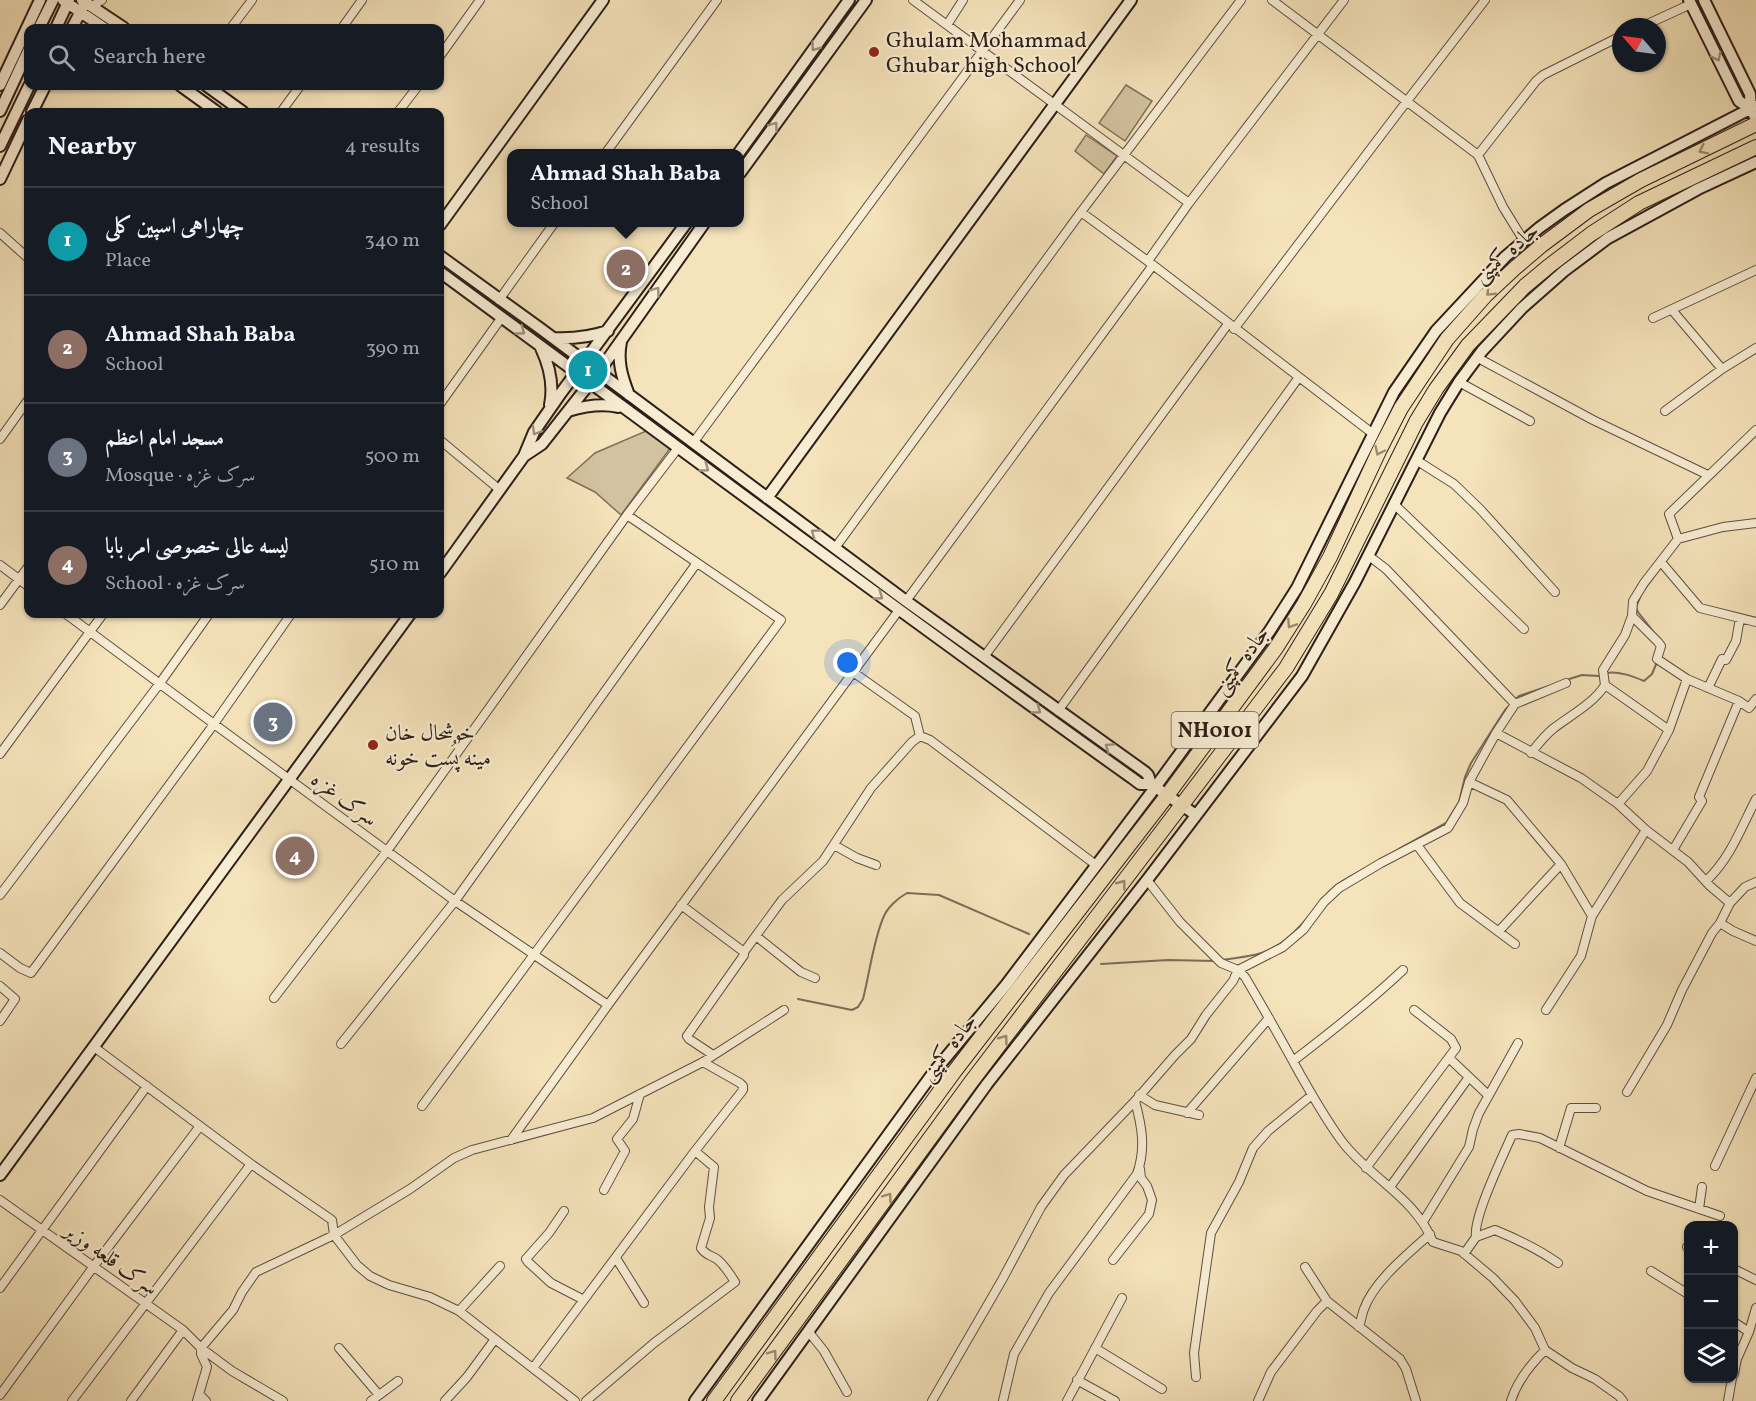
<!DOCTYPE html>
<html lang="en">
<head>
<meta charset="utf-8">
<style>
	:root { --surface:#171b24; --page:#20242c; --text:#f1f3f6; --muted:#9ea1a6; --line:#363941; --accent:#c59692 }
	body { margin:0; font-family:Vollkorn,Amiri,serif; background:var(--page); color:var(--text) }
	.controls { position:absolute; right:18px; bottom:18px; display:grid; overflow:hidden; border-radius:12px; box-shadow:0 2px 4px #0004 }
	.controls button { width:54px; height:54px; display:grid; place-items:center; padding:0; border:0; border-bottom:2px solid var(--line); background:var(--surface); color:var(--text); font:30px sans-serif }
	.compass { position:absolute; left:1612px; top:18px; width:54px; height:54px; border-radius:50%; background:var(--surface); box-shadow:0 2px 4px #0004; rotate:298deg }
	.you { position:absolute; left:848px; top:663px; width:21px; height:21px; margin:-15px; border:4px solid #fff; border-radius:50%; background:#1a73e8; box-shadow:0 0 0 9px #1a73e833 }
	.badge { display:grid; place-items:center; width:39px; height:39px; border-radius:50%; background:var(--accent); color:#fff; font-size:20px; font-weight:700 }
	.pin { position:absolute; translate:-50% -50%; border:3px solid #fff; box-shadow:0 2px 6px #0006 }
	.popup { position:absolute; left:507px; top:149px; width:237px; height:78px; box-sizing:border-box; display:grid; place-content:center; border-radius:12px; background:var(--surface); filter:drop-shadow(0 2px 4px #0005); font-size:20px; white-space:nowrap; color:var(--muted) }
	.popup b { font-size:22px; color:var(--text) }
	.popup::after { content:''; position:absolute; left:50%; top:100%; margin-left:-12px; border:12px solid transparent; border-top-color:var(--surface) }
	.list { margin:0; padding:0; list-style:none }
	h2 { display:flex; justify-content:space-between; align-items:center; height:78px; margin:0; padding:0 24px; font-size:26px }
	h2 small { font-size:20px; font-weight:400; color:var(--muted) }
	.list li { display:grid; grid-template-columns:39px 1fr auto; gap:18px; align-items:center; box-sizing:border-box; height:108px; padding:0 24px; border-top:2px solid var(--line) }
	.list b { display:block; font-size:22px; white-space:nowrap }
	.list p { margin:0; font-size:20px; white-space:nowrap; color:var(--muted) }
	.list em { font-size:20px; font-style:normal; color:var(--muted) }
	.icon { flex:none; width:33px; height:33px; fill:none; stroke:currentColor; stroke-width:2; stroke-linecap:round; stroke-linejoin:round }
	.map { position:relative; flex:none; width:1756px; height:1401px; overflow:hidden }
	.search { position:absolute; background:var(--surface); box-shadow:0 2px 4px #0004; left:24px; top:24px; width:420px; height:66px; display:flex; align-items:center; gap:15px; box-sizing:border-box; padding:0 21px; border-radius:12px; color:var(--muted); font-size:22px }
	.panel { position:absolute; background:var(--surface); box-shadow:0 2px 4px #0004; left:24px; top:108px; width:420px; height:510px; border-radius:12px }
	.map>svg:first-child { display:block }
	.green { fill:#d3c29f; stroke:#80705b; stroke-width:1.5 }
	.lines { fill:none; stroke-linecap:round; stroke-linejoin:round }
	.stream { stroke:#7c6c58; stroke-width:2 }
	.street-casing { stroke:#5f4f40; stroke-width:10 }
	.secondary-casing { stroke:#2d1e17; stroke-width:14 }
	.highway-casing { stroke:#2d1e17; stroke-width:16 }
	.street { stroke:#f8edd3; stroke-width:8 }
	.secondary { stroke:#f8edd3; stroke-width:10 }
	.highway { stroke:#f5e3bb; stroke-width:14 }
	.oneway { stroke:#9d907e }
	.oneway2 { stroke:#9b8a71 }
	.poi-dot { fill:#8f2418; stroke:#f8edd3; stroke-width:2 }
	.labels { text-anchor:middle; stroke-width:4.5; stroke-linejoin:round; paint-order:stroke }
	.shield { fill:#f8edd3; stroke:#6a5c4f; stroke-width:1.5 }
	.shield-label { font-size:21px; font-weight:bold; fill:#2d1e17 }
	.poi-label { font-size:22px; fill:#2d1e17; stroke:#f8edd3; text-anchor:start }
	.street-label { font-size:22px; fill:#2d1e17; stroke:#f8edd3 }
</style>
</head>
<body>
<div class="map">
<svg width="1756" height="1401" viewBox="0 0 1756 1401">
	<rect width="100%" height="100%" fill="#f5e3bb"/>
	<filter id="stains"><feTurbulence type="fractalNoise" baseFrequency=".00333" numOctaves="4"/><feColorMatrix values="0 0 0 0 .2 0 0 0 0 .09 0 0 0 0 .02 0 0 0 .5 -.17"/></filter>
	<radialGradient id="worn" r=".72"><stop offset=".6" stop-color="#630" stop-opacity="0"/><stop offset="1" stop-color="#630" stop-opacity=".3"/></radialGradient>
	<path class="green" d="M1126 85 1152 101 1125 141 1099 123Z
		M1086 135 1117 156 1104 174 1075 151Z
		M646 431 671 447 621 515 595 492 567 478 595 453Z"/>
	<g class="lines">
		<path class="stream" d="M1644 590 1662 566
			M1641 595 1636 607 1638 612 1656 635
			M1606 673C1619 671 1632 676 1644 681L1652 674 1657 662
			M1566 680 1582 675 1599 676 1601 674
			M1399 849 1446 823 1459 802 1465 777 1471 763 1505 710 1519 696 1549 686
			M1326 895C1337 882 1353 875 1368 867
			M1221 960C1237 958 1258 956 1273 948 1287 941 1299 928 1309 916
			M1101 964 1168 960 1215 961
			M798 999 852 1010 858 1007 863 999C869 976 874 937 884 916 888 907 898 898 907 893L939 895 1029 934"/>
		<g class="street-casing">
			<path id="street" d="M913 0 1189 203
				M1272 0 1478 155 1503 207 1524 241
				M92 6 102 0
				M947 25 963 0
				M1641 27 1691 4
				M231 28 252 0
				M342 28 362 0
				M440 56 480 0
				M281 112 300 86
				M398 112 418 86
				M605 154 717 0
				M1478 155 1536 81 1543 75 1621 36
				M1081 212 1153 265 1372 433
				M0 233 28 258
				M1148 261 1189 203 1344 0
				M499 300 555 222
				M1672 310 1722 369
				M1653 318 1756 270
				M1234 329 1407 101 1485 0
				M1478 358 1593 420 1708 475
				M1459 382 1530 421
				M440 404 502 317
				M1665 411 1722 369 1756 348
				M0 439 28 400
				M440 440 500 490
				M693 443 1020 0
				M1416 460 1454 484 1480 509 1555 592
				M1394 504 1524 629
				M1678 539 1723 527 1756 523
				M835 548 1081 212 1241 0
				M1369 556 1386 569 1515 704
				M1661 562 1700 608 1756 622
				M0 565 28 586
				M906 601 1153 265
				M0 605 28 567
				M66 614 214 724 455 901 608 1005
				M1632 616 1658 642 1661 646 1657 659 1687 679 1739 701 1749 708 1756 699
				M984 657 1228 324
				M853 672 915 716 920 736
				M1605 685 1669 730
				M1708 688 1722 659 1726 660 1736 641 1740 618
				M1058 711 1299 377
				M1496 733 1581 778 1618 804 1646 830 1688 862 1710 886 1730 903
				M920 736 930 740 1096 865
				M1531 753C1538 744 1545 735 1554 728 1571 715 1594 703 1605 685L1603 670 1625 635 1632 616 1633 601 1644 583 1678 539 1669 514 1756 430
				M0 754 103 614
				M1469 782 1507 800 1561 864 1592 916 1581 956 1546 1010
				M1618 804 1647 771 1669 730 1687 679
				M834 845 857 858 876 865
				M1417 845 1460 903 1515 944
				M1673 850 1702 801 1699 797 1739 701
				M1147 880 1180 922 1221 963 1238 970 1245 977C1264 1009 1282 1041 1300 1074 1314 1098 1327 1122 1344 1144 1372 1179 1415 1198 1433 1242L1461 1251 1493 1278 1515 1301 1535 1328 1545 1350 1572 1368 1595 1379 1619 1396 1623 1401
				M1706 881C1730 859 1741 828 1756 799
				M0 895 160 683 209 614
				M681 905 744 952V955L687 1036 689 1039 713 1055
				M1592 916 1646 830
				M1720 923 1733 931 1756 941
				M1499 931 1561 864
				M756 936 801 972 815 978
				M744 952 782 900 823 861 871 788 912 742 920 736
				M0 953 20 968 31 973 214 724 291 614
				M0 986 15 999 0 1021
				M274 998 387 851 627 515 678 448
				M341 1044 455 901 696 564
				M94 1047 251 1164 332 1220 334 1235 357 1265 370 1276 389 1285 430 1297 459 1311 575 1401
				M1449 1058 1488 1095
				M1293 1061C1331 1032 1368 1003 1403 970
				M1627 1092 1667 1025 1682 990 1712 933 1720 923 1730 903 1745 887 1756 882
				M1139 1095 1155 1105 1199 1115
				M422 1106 781 620 627 515
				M1187 1113 1269 1018
				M511 1140 608 1005 899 610
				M1559 1148 1571 1108H1596
				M1715 1166 1756 1078
				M1366 1168 1456 1048 1451 1039 1414 1010
				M1390 1187 1469 1077
				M604 1190 625 1151 617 1139 633 1119 640 1094
				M0 1200 145 1303 183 1330 201 1348 232 1371 283 1401
				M1699 1209 1702 1187
				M564 1211 549 1233 526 1259 528 1262 551 1283 584 1300
				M1423 1222 1469 1147 1473 1129 1479 1113 1518 1043
				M1476 1237C1473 1217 1503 1156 1512 1135L1519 1134 1540 1138 1647 1191 1720 1216
				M1687 1247H1688
				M1464 1254 1476 1237 1495 1230C1517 1239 1538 1249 1558 1263
				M616 1258 644 1303
				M1113 1260 1149 1214 1152 1200 1147 1186 1141 1178 1140 1169
				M1305 1267 1327 1301 1400 1359 1406 1369 1416 1401
				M1734 1269 1756 1280
				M1651 1271 1688 1294
				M0 1288 147 1086
				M459 1311 500 1266
				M1734 1322 1749 1332
				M1359 1327C1361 1321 1362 1314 1364 1309 1374 1281 1408 1254 1430 1234
				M808 1331 824 1351 847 1392
				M339 1348 379 1395
				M1095 1348 1162 1389
				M533 1368 695 1151 743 1090V1086L740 1083 703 1062
				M1734 1374 1737 1359 1749 1332 1756 1308
				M1196 1377 1194 1353 1211 1233 1239 1182 1253 1148 1268 1131 1312 1095
				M1077 1380 1115 1401
				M0 1395 94 1266 200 1126
				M200 1395 206 1401
				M72 1401 251 1164
				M131 1401 183 1330
				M197 1401 207 1367 201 1354V1348L233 1310 242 1292 256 1272 334 1235 410 1189 454 1158 472 1150 593 1118 703 1062 784 1010
				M371 1401 398 1381
				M445 1401 467 1377 495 1339
				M586 1401 654 1343 735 1282C730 1274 725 1266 718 1260 712 1255 706 1256 701 1248L710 1218 709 1207 714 1167 695 1151
				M932 1401 1002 1280 1041 1207 1064 1175 1135 1101 1175 1055 1191 1039 1206 1015 1233 981 1238 970 1283 947 1303 930 1324 902 1339 888 1381 863 1448 828 1463 803 1469 782 1496 733 1515 704 1566 683
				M1003 1401 1014 1354 1049 1293 1137 1174C1146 1148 1142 1127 1135 1101
				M1067 1401 1122 1298
				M1258 1401 1271 1372 1317 1311 1327 1301
				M1511 1401C1517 1381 1531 1364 1545 1350
				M1728 1401 1732 1378"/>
		</g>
		<g class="secondary-casing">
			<path id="secondary" d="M63 0 104 28
				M82 0 124 28
				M1689 0 1739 101 1751 109
				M1704 0 1750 94 1751 109 1756 119
				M39 28 53 0
				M56 28 69 0
				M72 28 83 7
				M0 85 40 0
				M181 86 217 112
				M207 86 243 112
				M0 111 28 51
				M32 112 45 86
				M0 146 29 86
				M738 154 849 0
				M740 173 866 0
				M0 179 28 120
				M440 225 603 0
				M440 256 541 329 906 601 1145 772 1148 775 1151 784
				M440 272C670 441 899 612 1132 778L1140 784H1151L1196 815
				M553 338C572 339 590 337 608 331
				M621 342C617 361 622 377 629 395
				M541 348C550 367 554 385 550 405
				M598 373 705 222
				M568 411C585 406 601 403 618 407
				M524 456 542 444 590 383
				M767 498 1131 0
				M440 573 524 456 534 432 561 393 687 222
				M0 1175 410 614
				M695 1401 933 1073 1006 985 1151 793 1269 632 1297 588 1394 392 1436 331 1505 257 1539 228 1564 210 1606 183 1756 106
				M758 1401 987 1084 1147 880 1302 676 1355 582 1440 413 1459 382 1482 351 1522 308 1564 271 1608 238 1698 189 1756 162"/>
		</g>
		<g class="highway-casing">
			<path id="highway" d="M714 1401 954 1072 1163 801 1276 648 1304 604 1330 557 1380 449 1401 408 1447 339 1485 296 1515 268 1542 245 1589 210 1641 180 1756 124
				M738 1401 971 1082 1286 668 1331 594 1416 422 1436 389 1468 345 1525 286 1549 266 1591 234 1639 203 1756 147"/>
		</g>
		<use href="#street" class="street"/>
		<use href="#secondary" class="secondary"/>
		<use href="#highway" class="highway"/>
	</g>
	<defs><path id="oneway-chevron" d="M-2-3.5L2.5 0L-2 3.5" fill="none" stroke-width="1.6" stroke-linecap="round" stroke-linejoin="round" transform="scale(1.5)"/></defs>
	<g class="oneway">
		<use href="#oneway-chevron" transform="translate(815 47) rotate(126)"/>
		<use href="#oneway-chevron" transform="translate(1717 57) rotate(64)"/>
		<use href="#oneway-chevron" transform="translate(774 126) rotate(-54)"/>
		<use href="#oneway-chevron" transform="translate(656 291) rotate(-54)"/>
		<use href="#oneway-chevron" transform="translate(521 331) rotate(36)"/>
		<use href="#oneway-chevron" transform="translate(536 431) rotate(120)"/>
		<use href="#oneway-chevron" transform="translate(705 468) rotate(36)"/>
		<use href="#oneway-chevron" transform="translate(815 533) rotate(-144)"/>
		<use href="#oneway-chevron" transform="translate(879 596) rotate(36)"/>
		<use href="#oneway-chevron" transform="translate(1037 710) rotate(36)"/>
		<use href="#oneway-chevron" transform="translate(1109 747) rotate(-145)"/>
	</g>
	<g class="oneway2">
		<use href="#oneway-chevron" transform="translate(1703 150) rotate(154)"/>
		<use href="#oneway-chevron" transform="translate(1490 292) rotate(136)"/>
		<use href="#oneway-chevron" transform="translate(1379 451) rotate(115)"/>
		<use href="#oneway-chevron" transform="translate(1291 624) rotate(123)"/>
		<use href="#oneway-chevron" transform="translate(1122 884) rotate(-53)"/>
		<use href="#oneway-chevron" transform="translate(1004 1039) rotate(-53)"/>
		<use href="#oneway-chevron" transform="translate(888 1197) rotate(-54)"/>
		<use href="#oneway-chevron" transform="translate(773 1354) rotate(-54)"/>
	</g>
	<g class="poi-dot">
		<circle cx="874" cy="52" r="6"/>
		<circle cx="373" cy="745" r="6"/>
	</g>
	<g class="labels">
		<rect class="shield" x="1171.5" y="712" width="87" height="36" rx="4.5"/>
		<g class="shield-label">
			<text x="1215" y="737">NH0101</text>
		</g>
		<g class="poi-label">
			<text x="886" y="47">Ghulam Mohammad<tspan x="886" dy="25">Ghubar high School</tspan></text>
			<text x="385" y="740">خوشحال خان<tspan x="385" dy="25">مینه پُست خونه</tspan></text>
		</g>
		<g class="street-label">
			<text transform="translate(1505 252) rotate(-41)" y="8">جاده کمپنی</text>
			<text transform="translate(1240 660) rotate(-54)" y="8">جاده کمپنی</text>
			<text transform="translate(345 798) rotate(36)" y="8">سرک غزه</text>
			<text transform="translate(947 1047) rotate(-53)" y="8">جاده کمپنی</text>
			<text transform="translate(112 1258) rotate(35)" y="8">سرک قلعه وزیر</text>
		</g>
	</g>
	<rect width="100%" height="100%" filter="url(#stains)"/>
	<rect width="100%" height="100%" fill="url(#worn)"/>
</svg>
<div class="controls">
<button>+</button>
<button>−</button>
<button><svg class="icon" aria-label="layers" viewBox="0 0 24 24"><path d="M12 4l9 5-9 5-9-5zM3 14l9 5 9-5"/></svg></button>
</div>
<svg class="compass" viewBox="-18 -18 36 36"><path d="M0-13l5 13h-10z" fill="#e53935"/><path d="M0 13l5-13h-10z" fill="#9ea1a6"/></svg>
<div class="you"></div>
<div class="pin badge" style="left:588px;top:370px;background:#0f9aa8">1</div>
<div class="pin badge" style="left:626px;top:269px;background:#8d6e63">2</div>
<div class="popup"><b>Ahmad Shah Baba</b>School</div>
<div class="pin badge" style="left:273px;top:722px;background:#6b7280">3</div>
<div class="pin badge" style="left:295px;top:856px;background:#8d6e63">4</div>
<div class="search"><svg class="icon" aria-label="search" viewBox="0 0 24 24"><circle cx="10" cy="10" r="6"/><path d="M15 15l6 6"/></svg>Search here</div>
<section class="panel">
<h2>Nearby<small>4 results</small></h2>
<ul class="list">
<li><span class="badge" style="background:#0f9aa8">1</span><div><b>چهاراهی اسپین کلی</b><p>Place</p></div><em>340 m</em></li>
<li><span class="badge" style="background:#8d6e63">2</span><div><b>Ahmad Shah Baba</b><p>School</p></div><em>390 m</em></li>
<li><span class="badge" style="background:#6b7280">3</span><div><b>مسجد امام اعظم</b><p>Mosque · سرک غزه</p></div><em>500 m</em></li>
<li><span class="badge" style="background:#8d6e63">4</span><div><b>لیسه عالی خصوصی امر بابا</b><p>School · سرک غزه</p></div><em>510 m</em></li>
</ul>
</section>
</div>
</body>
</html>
